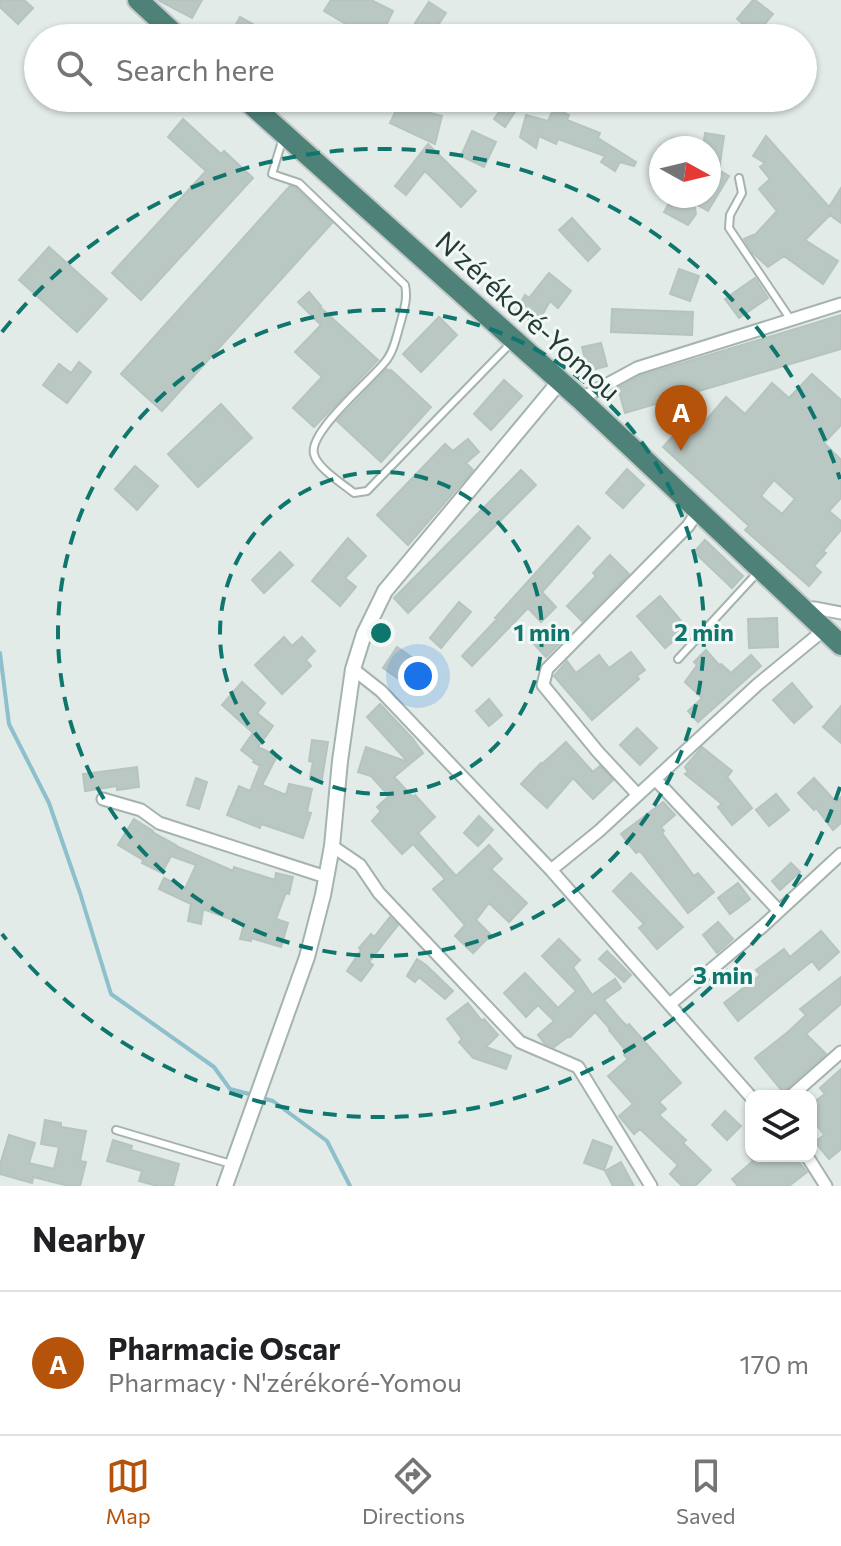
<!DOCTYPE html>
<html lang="en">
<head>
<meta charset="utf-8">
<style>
	:root { --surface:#fff; --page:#f6f6f6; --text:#202124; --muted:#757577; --line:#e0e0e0; --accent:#b45309 }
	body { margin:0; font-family:Commissioner,sans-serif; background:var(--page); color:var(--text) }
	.controls { position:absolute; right:24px; bottom:24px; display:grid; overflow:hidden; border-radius:16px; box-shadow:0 2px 6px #0004 }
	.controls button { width:72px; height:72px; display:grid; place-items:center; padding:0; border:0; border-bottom:2px solid var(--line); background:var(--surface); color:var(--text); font:40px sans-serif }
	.compass { position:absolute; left:649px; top:136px; width:72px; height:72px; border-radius:50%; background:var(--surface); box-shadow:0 2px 6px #0004; rotate:98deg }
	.you { position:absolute; left:418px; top:676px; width:28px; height:28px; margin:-20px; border:6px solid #fff; border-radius:50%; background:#1a73e8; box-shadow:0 0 0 12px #1a73e833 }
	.badge { display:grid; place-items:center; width:52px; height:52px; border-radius:50%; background:var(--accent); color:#fff; font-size:26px; font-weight:700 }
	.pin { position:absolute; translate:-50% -66px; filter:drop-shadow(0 2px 4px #0008) }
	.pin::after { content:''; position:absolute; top:42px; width:28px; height:24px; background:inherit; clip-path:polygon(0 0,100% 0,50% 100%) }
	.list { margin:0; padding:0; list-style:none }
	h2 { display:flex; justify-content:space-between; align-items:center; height:104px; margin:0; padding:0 32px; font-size:34px }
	h2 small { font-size:26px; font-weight:400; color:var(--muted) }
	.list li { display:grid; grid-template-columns:52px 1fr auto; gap:24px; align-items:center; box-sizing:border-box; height:144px; padding:0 32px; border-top:2px solid var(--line) }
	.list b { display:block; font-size:30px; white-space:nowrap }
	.list p { margin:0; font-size:26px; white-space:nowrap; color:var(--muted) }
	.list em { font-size:26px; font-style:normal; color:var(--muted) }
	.icon { flex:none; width:44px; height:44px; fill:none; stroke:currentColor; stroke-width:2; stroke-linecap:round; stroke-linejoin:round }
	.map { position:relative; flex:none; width:841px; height:1186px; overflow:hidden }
	.search { position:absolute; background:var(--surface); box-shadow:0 2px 6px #0004; left:24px; right:24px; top:24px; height:88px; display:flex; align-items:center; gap:20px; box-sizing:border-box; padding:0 28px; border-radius:44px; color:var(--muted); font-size:30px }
	.sheet { height:248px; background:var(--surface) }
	nav { display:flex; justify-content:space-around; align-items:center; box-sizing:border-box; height:112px; border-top:2px solid var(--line); background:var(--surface); font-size:22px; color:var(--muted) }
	nav a { display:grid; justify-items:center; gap:4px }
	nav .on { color:var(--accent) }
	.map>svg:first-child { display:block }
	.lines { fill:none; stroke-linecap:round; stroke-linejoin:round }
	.stream { stroke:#8ebfcc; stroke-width:4 }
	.building { fill:#bac8c4; stroke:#b5c4bf; stroke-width:2; fill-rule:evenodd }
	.service-casing { stroke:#a5b3ae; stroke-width:10 }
	.minor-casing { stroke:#a5b3ae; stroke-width:15 }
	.tertiary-casing { stroke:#a5b3ae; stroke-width:18 }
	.trunk-casing { stroke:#c1c8c7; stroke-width:24 }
	.service { stroke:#fff; stroke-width:6 }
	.minor { stroke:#fff; stroke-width:11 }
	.tertiary { stroke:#fff; stroke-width:14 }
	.trunk { stroke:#4e8178; stroke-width:20 }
	.ring { fill:none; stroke:#0f766e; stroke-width:4; stroke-dasharray:14 10 }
	.labels { text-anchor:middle; stroke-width:6; stroke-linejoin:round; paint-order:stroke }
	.street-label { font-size:28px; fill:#233b36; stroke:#f2f8f5 }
	.centre { fill:#0f766e; stroke:#f2f8f5; stroke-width:4 }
	.ring-label { font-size:24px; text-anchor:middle; font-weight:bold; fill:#0f766e; stroke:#f2f8f5; stroke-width:6; stroke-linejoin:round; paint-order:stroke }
</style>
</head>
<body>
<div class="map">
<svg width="841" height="1186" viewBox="0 0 841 1186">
	<rect width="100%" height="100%" fill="#e2ebe7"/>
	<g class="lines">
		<path class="stream" d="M0 653 9 724 49 803 80 893 111 994 214 1067 230 1089 253 1095
			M262 1098 273 1101 327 1141 350 1186"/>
	</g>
	<path class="building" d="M0 0H24L33 8 18 24 0 7Z
		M158 0H202L192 18Z
		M331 0H371L393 11 380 38H369L324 11Z
		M753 0H755L773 14 756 35 737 19Z
		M429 2 446 13 432 34 415 23Z
		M240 17 278 38H228Z
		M402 98H415L410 108 442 116 435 144 390 123Z
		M509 98H524L505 127 494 119Z
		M554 108 569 115 567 120 600 133 598 138 636 162 634 166 620 162 615 171 601 162 605 156 558 139 556 144 539 136 536 148 520 137 526 115 548 121Z
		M183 119 221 154 224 151 253 178 141 300 112 273 206 171 168 137Z
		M472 131 496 142 484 167 461 156Z
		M705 133 724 136 719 170 729 176 708 211 694 203 696 214 688 225 664 212 673 196H709V148H703Z
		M766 136 829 207 841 188V223L830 215 805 240 838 261 823 284 784 256 768 267 753 253 744 239 753 235V237L777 211 759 189 770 179 760 167 765 163 753 156Z
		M428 144 476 191 461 207 425 171 406 195 395 186Z
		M290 186 296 188 332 223 162 411 121 374Z
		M572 218 600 249 588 261 559 230Z
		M49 247 107 299 77 332 19 280Z
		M679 269 699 276 690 301 670 294Z
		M549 273 571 291 558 308 550 301 537 324 516 311 525 295 529 298Z
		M755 278 768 298 739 318 725 299Z
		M309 292 321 306 320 307 378 360 314 427 293 408 322 377 295 352 321 325 298 302Z
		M612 309 693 312 692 335 611 332Z
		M841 315V349L625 413 618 388 640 376Z
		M439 317 457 335 421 372 403 354Z
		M601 343 607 366 588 371 582 347Z
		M79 362 91 372 67 403 43 385 59 364 71 373Z
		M387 369 390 371 391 370 431 407 381 462 337 421Z
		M812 374 841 400V425L824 443 841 460V498L829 511 841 521V530L823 551 826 553 814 566 821 572 809 586 745 530 749 526 663 447 686 422 696 432 726 397 745 414 772 383 789 398ZM774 480 795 499 782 514 761 496Z
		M504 380 522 396 491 430 474 414Z
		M221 404 252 438 198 487 168 454Z
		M468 439 479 452 466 463 473 470 408 545 377 515 445 444 453 451Z
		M135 466 158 486 137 510 115 489Z
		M627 469 644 485 623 508 606 493Z
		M521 470 536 485 408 613 394 598Z
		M578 526 590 538 542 592 556 607 541 622 528 608 472 666 462 656 497 619 495 618Z
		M348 538 366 556 345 578 356 587 340 606 312 581Z
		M705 540 743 576 732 588 694 552Z
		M280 552 293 565 264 593 252 580Z
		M610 555 629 574 582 621 567 606 596 576 593 573Z
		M660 596 688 629 665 648 637 616Z
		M459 602 471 612 441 648 430 638Z
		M777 618 778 647 749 648 748 619Z
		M552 626 564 639 546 657 533 643Z
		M284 637 292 646 302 637 315 651 306 660 311 666 282 694 255 665Z
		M397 647 420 663 406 684 383 668Z
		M706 650 719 665 721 664 731 673 751 655 761 666 698 722 688 711 702 698 685 682 697 665 694 662Z
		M631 652 645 670 637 676 639 679 592 720 554 676 567 661 576 673 599 655 609 668Z
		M242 682 265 703 257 713 273 726 258 747 277 756 262 785 286 795 289 784 312 789 307 812 311 813 303 838 261 824 260 828 227 815 239 786 250 791 260 766 253 762 254 760 241 750 253 733 222 705Z
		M792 683 812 707 794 723 773 700Z
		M489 699 502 715 489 726 476 711Z
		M380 704 412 738 423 753 394 777 413 797 415 795 435 817 418 833 456 876 489 845 502 859 491 869 527 903 509 922 489 903 476 920 491 935 473 953 455 936 465 925 433 889 445 879 413 844 402 854 372 821 381 811 377 807 389 796 371 776 358 772 366 747 408 762 367 717Z
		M841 706V743L823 727Z
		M637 728 657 748 640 765 620 745Z
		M312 740 328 742 322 779 310 777 313 762 309 761Z
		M566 742 593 772 600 766 613 780 593 799 573 778 547 808 521 784 541 763 542 764Z
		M702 747 732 771 727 777 752 808 732 825 718 807 722 804 685 774 688 772 685 767Z
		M137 767 139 787 117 790V786L85 791 83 774Z
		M196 778 207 782 199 809 187 805Z
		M814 778 836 802 841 797V823L833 830 816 808 814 810 798 793Z
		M776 794 789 810 769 826 756 810Z
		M663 802 675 815 661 827 664 831 662 833 694 876 698 873 714 892 688 913 640 851 636 853 621 834Z
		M479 816 493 830 478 846 464 833Z
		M134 819 153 831 152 832 176 845V846L233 871 234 867 275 880 276 873 293 877 289 894 286 893 276 919 288 923 281 947 251 938V941L240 939 244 924 203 909 201 924 188 921 191 904 159 889 164 878 185 889 196 865 171 856 162 873 142 863 143 860 118 845Z
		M791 863 800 872 780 890 772 881Z
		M631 873 683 927 657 949 639 928 644 924 613 891Z
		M738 883 750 899 730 914 718 898Z
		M390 917 398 925 369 962 373 965 361 981 347 971 361 950 359 948 371 934 374 937Z
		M718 922 733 939 717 953 703 935Z
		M821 931 839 952 819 970 812 961 738 1021 724 1003 760 975 756 970 784 949 790 957Z
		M559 939 580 960 573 967 592 995 615 979 621 988 604 1000 621 1020 627 1026 629 1024 681 1083 659 1102 666 1109 659 1115 686 1140 683 1143 711 1170 695 1186H682L670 1174 678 1165 640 1129 634 1134 619 1116 633 1104 608 1076 628 1059 624 1055 627 1052 609 1030 610 1029 595 1012 570 1037 569 1036 554 1047 544 1043 538 1035 554 1021 538 1005 526 1017 504 993 525 973 558 1008 576 991 542 956Z
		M607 951 631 975 624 982 599 959Z
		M417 959 426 965 453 991 445 999 419 977 415 982 407 976Z
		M841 977V1004L806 1034 826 1054 783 1092 755 1058 789 1031 806 1015 800 1009Z
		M468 1003 482 1021 484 1019 498 1035 486 1047 511 1056 506 1069 473 1058 459 1042 462 1039 447 1019Z
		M841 1069V1149L829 1159 815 1142 824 1135 811 1117V1104L825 1094 820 1088Z
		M725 1111 741 1126 727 1140 712 1125Z
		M45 1120 61 1123V1127L86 1131 80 1161 86 1162 80 1186H69L33 1177 32 1183 0 1174V1165L9 1135 35 1143 29 1163 54 1169 59 1147 41 1144Z
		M113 1140 132 1146 131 1150 179 1164 173 1186H158L139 1181 142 1171 107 1161Z
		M593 1140 612 1147 604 1170 584 1163Z
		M749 1156H781L787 1163 795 1157 807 1172 789 1186H738L732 1179 753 1161Z
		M621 1162 634 1186H613L605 1171Z"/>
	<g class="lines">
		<g class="service-casing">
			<path id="service" d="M283 138 272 174 299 183 405 285C408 298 404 309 401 321 397 334 394 352 385 362 371 380 308 432 314 454 317 468 343 484 354 493L367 491 511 343
				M739 178 742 193 730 215 729 228 791 320
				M678 659 759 571
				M116 1130 231 1164"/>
		</g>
		<g class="minor-casing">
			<path id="minor" d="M580 399 637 368 841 304
				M803 608H815L841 613
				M353 669 381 691 551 870 751 1097
				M655 779 779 911
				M638 795 598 752 543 685 547 669 688 526 699 510
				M103 799 141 810 159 823 326 877
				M332 846 360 865 379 893 520 1042 578 1067 651 1186
				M551 870 599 831 757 685 825 629
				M670 1004 763 926 841 854
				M791 1096 841 1052
				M807 1156 826 1186"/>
		</g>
		<g class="tertiary-casing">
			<path id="tertiary" d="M225 1186 307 957 323 895 332 846 340 761 353 669 364 634 385 591 560 381"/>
		</g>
		<g class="trunk-casing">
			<path id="trunk" d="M138 0 179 38
				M244 98 580 399 841 645"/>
		</g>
		<use href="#service" class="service"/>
		<use href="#minor" class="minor"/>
		<use href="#tertiary" class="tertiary"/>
		<use href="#trunk" class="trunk"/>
	</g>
	<g class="ring">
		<circle cx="381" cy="633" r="161"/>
		<circle cx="381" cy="633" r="323"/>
		<path d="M840 787A484 484 0 0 1 2 934M2 332A484 484 0 0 1 840 479"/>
	</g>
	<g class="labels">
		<g class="street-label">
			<text transform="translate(528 316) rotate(42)" y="10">N'zérékoré-Yomou</text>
		</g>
	</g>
	<circle cx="381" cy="633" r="12" class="centre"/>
	<g class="ring-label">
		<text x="542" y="641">1 min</text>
		<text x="704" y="641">2 min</text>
		<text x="723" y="984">3 min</text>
	</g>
</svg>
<div class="controls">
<button><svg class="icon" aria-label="layers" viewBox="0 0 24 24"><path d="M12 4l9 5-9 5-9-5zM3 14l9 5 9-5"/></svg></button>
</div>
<svg class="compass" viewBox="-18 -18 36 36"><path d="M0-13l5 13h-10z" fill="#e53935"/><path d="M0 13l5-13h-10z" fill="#757577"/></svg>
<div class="you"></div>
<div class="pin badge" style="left:681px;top:451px">A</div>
<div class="search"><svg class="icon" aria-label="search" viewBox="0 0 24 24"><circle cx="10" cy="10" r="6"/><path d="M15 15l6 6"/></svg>Search here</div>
</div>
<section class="sheet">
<h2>Nearby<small></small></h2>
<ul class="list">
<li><span class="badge">A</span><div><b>Pharmacie Oscar</b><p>Pharmacy · N'zérékoré-Yomou</p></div><em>170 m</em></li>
</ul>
</section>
<nav>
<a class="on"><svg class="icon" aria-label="map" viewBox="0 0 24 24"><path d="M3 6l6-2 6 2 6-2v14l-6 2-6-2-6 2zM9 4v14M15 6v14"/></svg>Map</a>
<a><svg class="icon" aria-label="directions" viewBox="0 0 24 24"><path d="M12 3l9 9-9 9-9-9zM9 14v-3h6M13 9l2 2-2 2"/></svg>Directions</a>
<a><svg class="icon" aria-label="saved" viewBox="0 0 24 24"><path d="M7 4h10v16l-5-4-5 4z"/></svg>Saved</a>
</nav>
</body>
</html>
